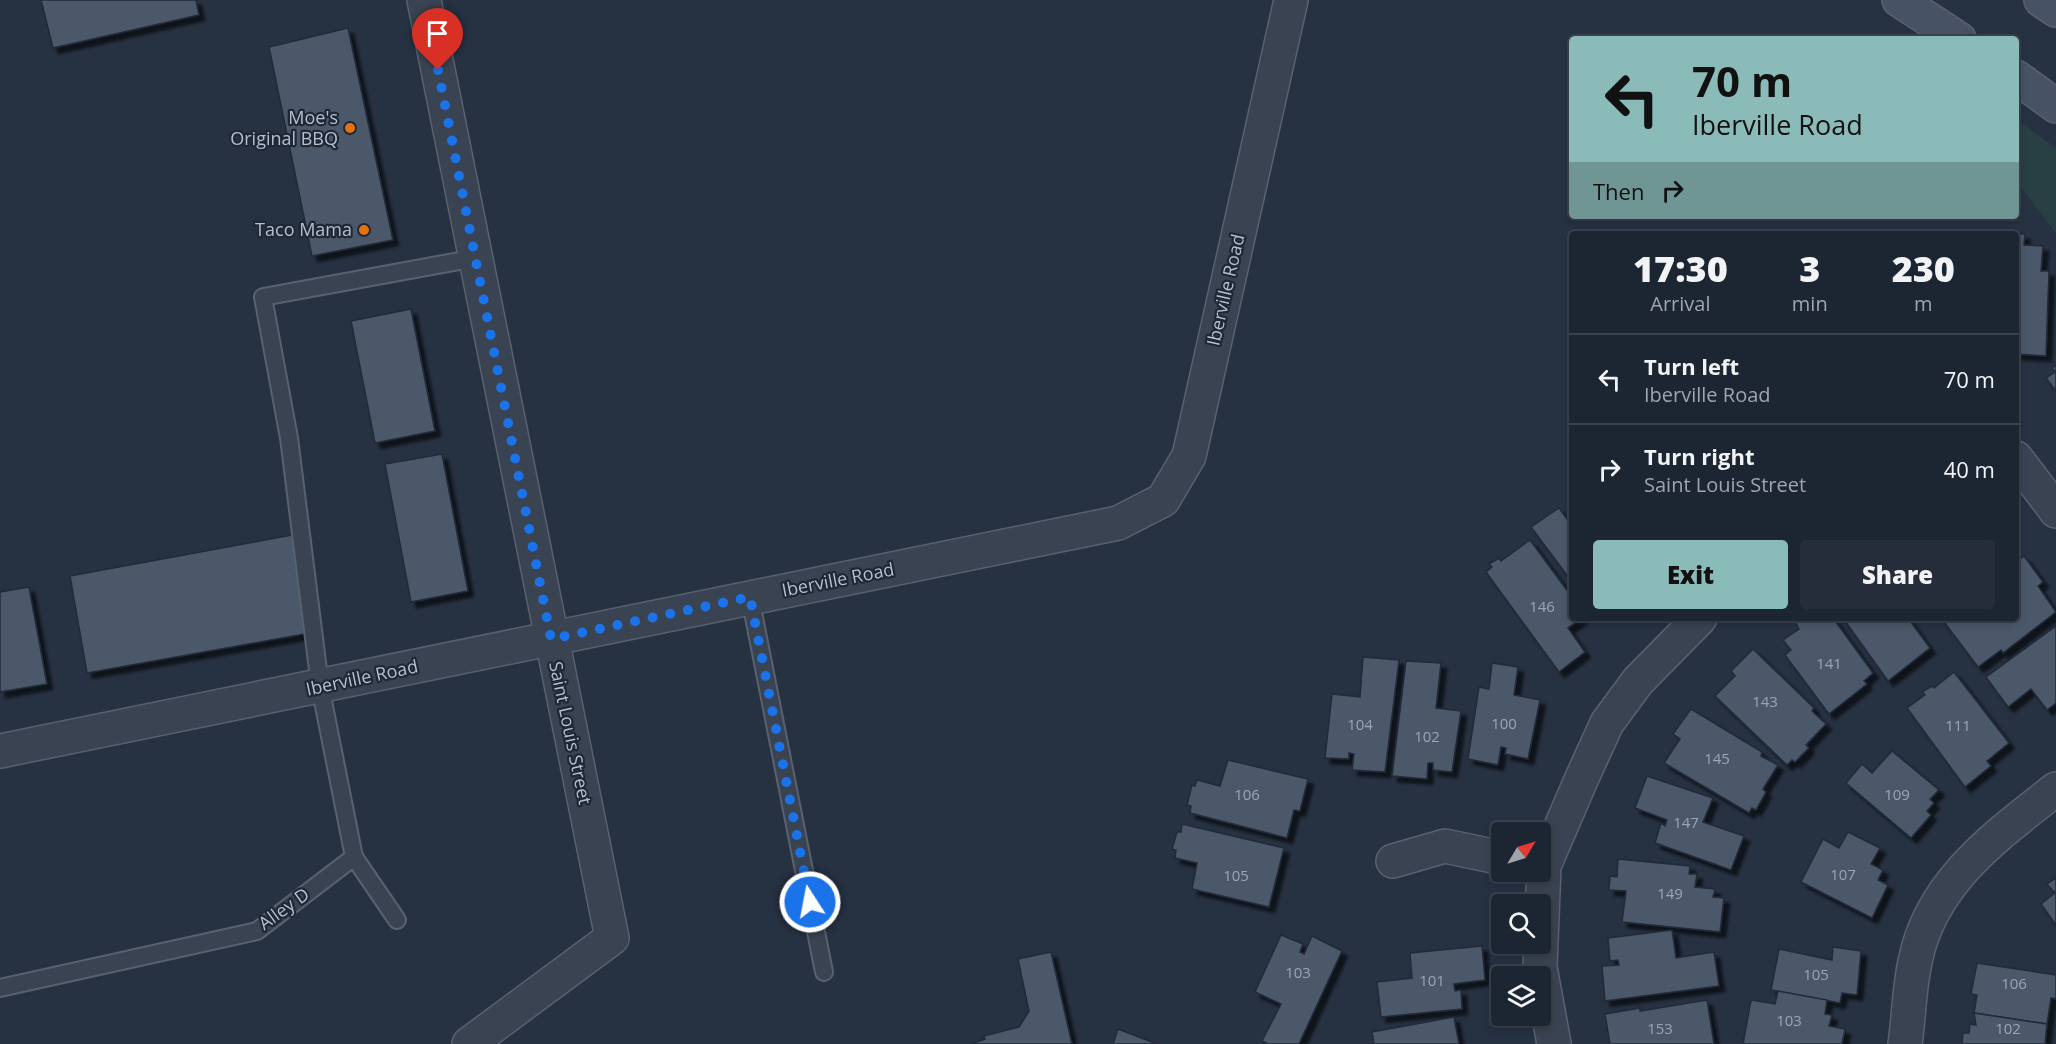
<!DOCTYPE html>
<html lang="en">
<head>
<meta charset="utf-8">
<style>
  :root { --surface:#1c2532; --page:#252d3a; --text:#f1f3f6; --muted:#a0a5ac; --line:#3a424d; --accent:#8bbbb9 }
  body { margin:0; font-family:"Open Sans",sans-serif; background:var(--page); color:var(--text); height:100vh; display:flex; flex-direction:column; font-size:22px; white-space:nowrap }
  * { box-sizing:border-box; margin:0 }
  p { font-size:20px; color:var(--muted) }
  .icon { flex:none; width:33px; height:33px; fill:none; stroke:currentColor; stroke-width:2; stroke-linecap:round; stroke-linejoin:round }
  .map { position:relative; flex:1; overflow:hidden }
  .sheet { position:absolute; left:1569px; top:231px; width:450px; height:390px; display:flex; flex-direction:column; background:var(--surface); border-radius:6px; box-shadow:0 3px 9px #0003,0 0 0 2px var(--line) }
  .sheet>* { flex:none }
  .top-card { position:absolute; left:1569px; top:36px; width:450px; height:183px; border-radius:6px; box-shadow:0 3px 9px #0003,0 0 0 2px var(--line); background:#8bbbb9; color:#111; overflow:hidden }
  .needle { width:39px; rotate:52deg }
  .tools { position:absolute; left:1491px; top:822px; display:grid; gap:12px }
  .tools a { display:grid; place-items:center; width:60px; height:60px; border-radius:6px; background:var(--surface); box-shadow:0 3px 9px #0003,0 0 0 2px var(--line); font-size:30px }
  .pin { position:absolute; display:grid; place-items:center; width:51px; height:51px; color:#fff; margin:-62px -26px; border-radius:50% 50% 50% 0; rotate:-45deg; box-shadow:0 0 6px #0007 }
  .pin .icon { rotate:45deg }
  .me { position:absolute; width:66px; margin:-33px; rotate:349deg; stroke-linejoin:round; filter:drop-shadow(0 0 4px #0008) }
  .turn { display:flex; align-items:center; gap:21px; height:126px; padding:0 24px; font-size:27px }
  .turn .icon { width:78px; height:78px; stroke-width:2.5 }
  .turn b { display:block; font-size:42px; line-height:51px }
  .then { display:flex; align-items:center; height:57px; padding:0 24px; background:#0003; gap:12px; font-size:22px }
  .eta { display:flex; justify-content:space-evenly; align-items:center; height:102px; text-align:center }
  .eta b { font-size:36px; font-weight:800; line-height:42px }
  .action { display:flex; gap:12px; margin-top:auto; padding:12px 24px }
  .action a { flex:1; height:69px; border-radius:6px; background:var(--accent); color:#111; font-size:24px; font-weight:800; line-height:69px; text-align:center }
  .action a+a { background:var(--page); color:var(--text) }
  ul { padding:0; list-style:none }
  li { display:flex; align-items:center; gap:18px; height:90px; padding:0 24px; border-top:2px solid var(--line) }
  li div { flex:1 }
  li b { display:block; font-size:22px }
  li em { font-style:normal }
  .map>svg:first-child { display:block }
  .green { fill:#283f43 }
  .building { fill:#4c586b; stroke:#212a39; stroke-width:1.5; filter:url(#shadow) }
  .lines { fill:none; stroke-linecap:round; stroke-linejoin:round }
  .lane-casing { stroke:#58616f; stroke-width:20 }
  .street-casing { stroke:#58616f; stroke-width:36 }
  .secondary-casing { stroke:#58616f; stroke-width:36 }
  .lane { stroke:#3a4351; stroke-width:16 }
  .street { stroke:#3a4351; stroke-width:33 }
  .secondary { stroke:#485265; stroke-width:33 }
  .route { stroke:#1a73e8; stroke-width:10; stroke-dasharray:0 18 }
  .food-dot { fill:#e8710a; stroke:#1f2837; stroke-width:2 }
  .labels { text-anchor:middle; stroke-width:4.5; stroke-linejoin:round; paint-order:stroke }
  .number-label { font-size:15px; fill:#9ca5b4 }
  .poi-label { font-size:18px; fill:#b7bfcc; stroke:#1f2837; text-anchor:end }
  .street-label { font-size:18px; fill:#b7bfcc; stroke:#1f2837 }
</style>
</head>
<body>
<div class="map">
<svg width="2056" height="1044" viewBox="0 0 2056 1044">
  <defs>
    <filter id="shadow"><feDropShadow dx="5.5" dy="5.5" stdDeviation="1.5" flood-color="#0009"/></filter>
  </defs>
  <rect width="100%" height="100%" fill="#263142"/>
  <path class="green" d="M2016,119L2056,148V234L2016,181Z"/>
  <g class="building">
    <path d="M41,0H196L199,15L53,48Z"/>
    <path d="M348,28L393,240L312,256L269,47Z"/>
    <path d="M1997,230H2017V234H2025L2024,245L2043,246L2041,271H2049L2046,356L2016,354V234H1990H1996Z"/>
    <path d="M411,309L435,431L375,443L351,321Z"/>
    <path d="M2056,365V391L2046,378L2055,372L2052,368Z"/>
    <path d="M442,454L468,591L411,602L385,464Z"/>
    <path d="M1559,508L1572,526V582L1531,527Z"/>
    <path d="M292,535L310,633L87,673L70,576Z"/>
    <path d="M1530,540L1572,597V618H1582L1568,628L1585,652L1559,672L1486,572L1492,567L1489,564L1499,558L1501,561Z"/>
    <path d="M2024,556L2043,582L2038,586L2056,612L2003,653L2001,650L1978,667L1941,618H2016V562Z"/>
    <path d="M29,587L47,684L0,692V592Z"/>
    <path d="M1833,618L1873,673L1864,681L1867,684L1829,714L1785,655L1791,650L1783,640L1799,629L1793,618Z"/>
    <path d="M1843,618H1908L1930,648L1888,681Z"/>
    <path d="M2056,626V703L2047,710L2031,689L2008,707L1986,677Z"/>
    <path d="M1753,649L1814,708L1812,711L1826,724L1806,745L1809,748L1795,762L1792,760L1787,765L1715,696L1735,676L1731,671Z"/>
    <path d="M1363,657L1399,660L1385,772L1352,770L1354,754L1349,753V759L1325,758L1332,694L1360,697Z"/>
    <path d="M1406,661L1441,663L1436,708L1461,711L1452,772L1433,770V763H1428L1427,779L1392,776Z"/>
    <path d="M1492,663L1518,667L1514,695L1540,700L1528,759L1505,754L1506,748L1501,747L1498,765L1468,759L1479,687L1489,689Z"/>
    <path d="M1954,672L2009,743L1987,761L1991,766L1965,787L1907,708L1925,695L1922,692L1932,686L1934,688Z"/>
    <path d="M1691,709L1762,752L1761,756L1778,765L1763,789L1766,792L1756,810L1752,808L1749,813L1664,763L1680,739L1673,734Z"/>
    <path d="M1892,751L1939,790L1930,799L1934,803L1927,811L1931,815L1911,838L1846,783L1862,764L1872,773Z"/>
    <path d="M1228,760L1308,779L1300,811L1294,810L1287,838L1190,813L1191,806L1187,805L1192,785L1195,786L1197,780L1220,786Z"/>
    <path d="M1647,776L1713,798L1703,822L1744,836L1731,870L1655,843L1661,823L1665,826L1667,820L1635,808Z"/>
    <path d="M1182,824L1284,848L1269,907L1192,889L1197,863L1175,858L1176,850L1172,849L1177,832H1181Z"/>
    <path d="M1848,832L1880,848L1871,864L1883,870L1878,880L1888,885L1872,918L1801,882L1823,839L1839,848Z"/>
    <path d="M1618,859L1690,866L1689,874H1697L1695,887L1715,889L1713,897L1724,898L1720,932L1622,922L1626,891L1609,890L1610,876L1617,877Z"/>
    <path d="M2056,878V925L2041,904L2055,893L2047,884Z"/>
    <path d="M1672,930L1676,958L1714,952L1719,986L1605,1001L1602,966L1619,965L1618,960L1610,961L1608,938Z"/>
    <path d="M1281,935L1303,944L1300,952L1304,954L1312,936L1342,951L1299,1044H1268L1262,1041L1281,1004L1255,992Z"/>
    <path d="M1482,946L1485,980L1454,984L1455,991L1461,990L1462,1009L1381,1017L1377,982L1412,978L1410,953Z"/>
    <path d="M1833,947L1861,951L1857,995L1842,993L1840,1003L1771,990L1779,949L1832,960Z"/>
    <path d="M1051,952L1072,1044H971L985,1039L984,1036L1019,1027L1029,1011L1018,959Z"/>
    <path d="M1977,963L2056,975V999L2051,998L2047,1024L1974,1013L1977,995L1971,994Z"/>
    <path d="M1778,991L1827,1000L1825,1014L1832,1015L1829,1026L1845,1029L1842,1044H1743L1751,1000L1775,1004Z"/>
    <path d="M1707,1000L1714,1044H1610L1605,1014L1640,1008V1011Z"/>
    <path d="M1974,1013L2047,1024L2045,1044H1962L1963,1033H1969L1970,1024L1976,1025Z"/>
    <path d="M1454,1017L1459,1044H1374L1372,1032Z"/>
    <path d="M1118,1029L1157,1044H1113Z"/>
  </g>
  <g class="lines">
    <g class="lane-casing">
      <g id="lane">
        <path d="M750,597L824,972"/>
        <path d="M354,857L397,920"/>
        <path d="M0,988L257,931L354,857L320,686L289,438L263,297L476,258"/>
      </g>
    </g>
    <g class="street-casing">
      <g id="street">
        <path d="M424,0L612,938L469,1044"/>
        <path d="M2016,458L2056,511"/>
        <path d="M0,751L1118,523L1163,500L1189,456L1291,0"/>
        <path d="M1393,861L1445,846L1502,858"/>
        <path d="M1554,1044L1540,967L1544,866L1581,780L1607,723L1638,681L1700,618"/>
        <path d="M1905,1044C1909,1017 1909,989 1915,962C1930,883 1996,836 2056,789"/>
      </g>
    </g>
    <g class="secondary-casing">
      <g id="secondary">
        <path d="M1899,0L1959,39"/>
        <path d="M2041,0L2056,10"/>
        <path d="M2016,77L2056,106"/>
      </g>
    </g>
    <use href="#lane" class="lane"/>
    <use href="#street" class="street"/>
    <use href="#secondary" class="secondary"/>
  </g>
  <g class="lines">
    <path class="route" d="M438,70L551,639L750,597L810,902"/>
  </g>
  <g class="food-dot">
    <circle cx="350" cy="128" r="6"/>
    <circle cx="364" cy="230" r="6"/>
  </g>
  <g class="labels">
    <g class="number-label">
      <text x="1542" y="612">146</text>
      <text x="1829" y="669">141</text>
      <text x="1765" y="707">143</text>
      <text x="1504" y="729">100</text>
      <text x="1360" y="730">104</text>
      <text x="1958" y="731">111</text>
      <text x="1427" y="742">102</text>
      <text x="1717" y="764">145</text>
      <text x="1247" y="800">106</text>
      <text x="1897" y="800">109</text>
      <text x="1686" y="828">147</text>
      <text x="1843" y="880">107</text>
      <text x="1236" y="881">105</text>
      <text x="1670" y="899">149</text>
      <text x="1298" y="978">103</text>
      <text x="1816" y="980">105</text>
      <text x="1432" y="986">101</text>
      <text x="2014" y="989">106</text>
      <text x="1789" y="1026">103</text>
      <text x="1660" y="1034">153</text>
      <text x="2008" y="1034">102</text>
    </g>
    <g class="poi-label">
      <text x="338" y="124">Moe's<tspan x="338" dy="21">Original BBQ</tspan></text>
      <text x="352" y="236">Taco Mama</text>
    </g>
    <g class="street-label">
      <text transform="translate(1226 290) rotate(-77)" y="6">Iberville Road</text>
      <text transform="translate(838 580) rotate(-11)" y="6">Iberville Road</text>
      <text transform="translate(362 678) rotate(-12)" y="6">Iberville Road</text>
      <text transform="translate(570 733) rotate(78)" y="6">Saint Louis Street</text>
      <text transform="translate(284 909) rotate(-36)" y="6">Alley D</text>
    </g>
  </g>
</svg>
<div class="tools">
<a><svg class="needle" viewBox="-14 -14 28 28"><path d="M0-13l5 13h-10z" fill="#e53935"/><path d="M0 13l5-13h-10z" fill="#a0a5ac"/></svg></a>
<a><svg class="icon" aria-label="search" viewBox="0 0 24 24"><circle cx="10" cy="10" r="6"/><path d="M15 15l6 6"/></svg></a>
<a><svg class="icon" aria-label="layers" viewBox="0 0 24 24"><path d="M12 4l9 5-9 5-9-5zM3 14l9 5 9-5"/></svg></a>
</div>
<div class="pin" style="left:438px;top:70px;background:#d93025"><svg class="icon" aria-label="arrive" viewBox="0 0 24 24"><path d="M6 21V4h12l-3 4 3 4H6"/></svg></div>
<svg class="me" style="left:810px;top:902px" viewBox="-20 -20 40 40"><circle r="17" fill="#1a73e8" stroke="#fff" stroke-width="3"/><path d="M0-11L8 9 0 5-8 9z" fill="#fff"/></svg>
<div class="top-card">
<div class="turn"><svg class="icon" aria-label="left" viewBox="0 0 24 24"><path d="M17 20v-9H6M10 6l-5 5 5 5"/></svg><div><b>70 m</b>Iberville Road</div></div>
<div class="then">Then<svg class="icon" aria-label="right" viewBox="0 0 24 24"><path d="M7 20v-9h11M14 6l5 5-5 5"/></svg></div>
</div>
<section class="sheet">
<div class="eta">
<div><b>17:30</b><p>Arrival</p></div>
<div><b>3</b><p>min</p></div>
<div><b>230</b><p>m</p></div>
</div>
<ul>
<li><svg class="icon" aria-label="left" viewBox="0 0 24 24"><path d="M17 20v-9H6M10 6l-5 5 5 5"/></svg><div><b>Turn left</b><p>Iberville Road</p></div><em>70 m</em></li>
<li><svg class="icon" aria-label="right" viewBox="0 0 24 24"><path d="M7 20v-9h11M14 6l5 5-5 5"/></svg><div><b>Turn right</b><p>Saint Louis Street</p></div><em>40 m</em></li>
</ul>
<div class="action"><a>Exit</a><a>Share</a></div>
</section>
</div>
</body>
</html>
